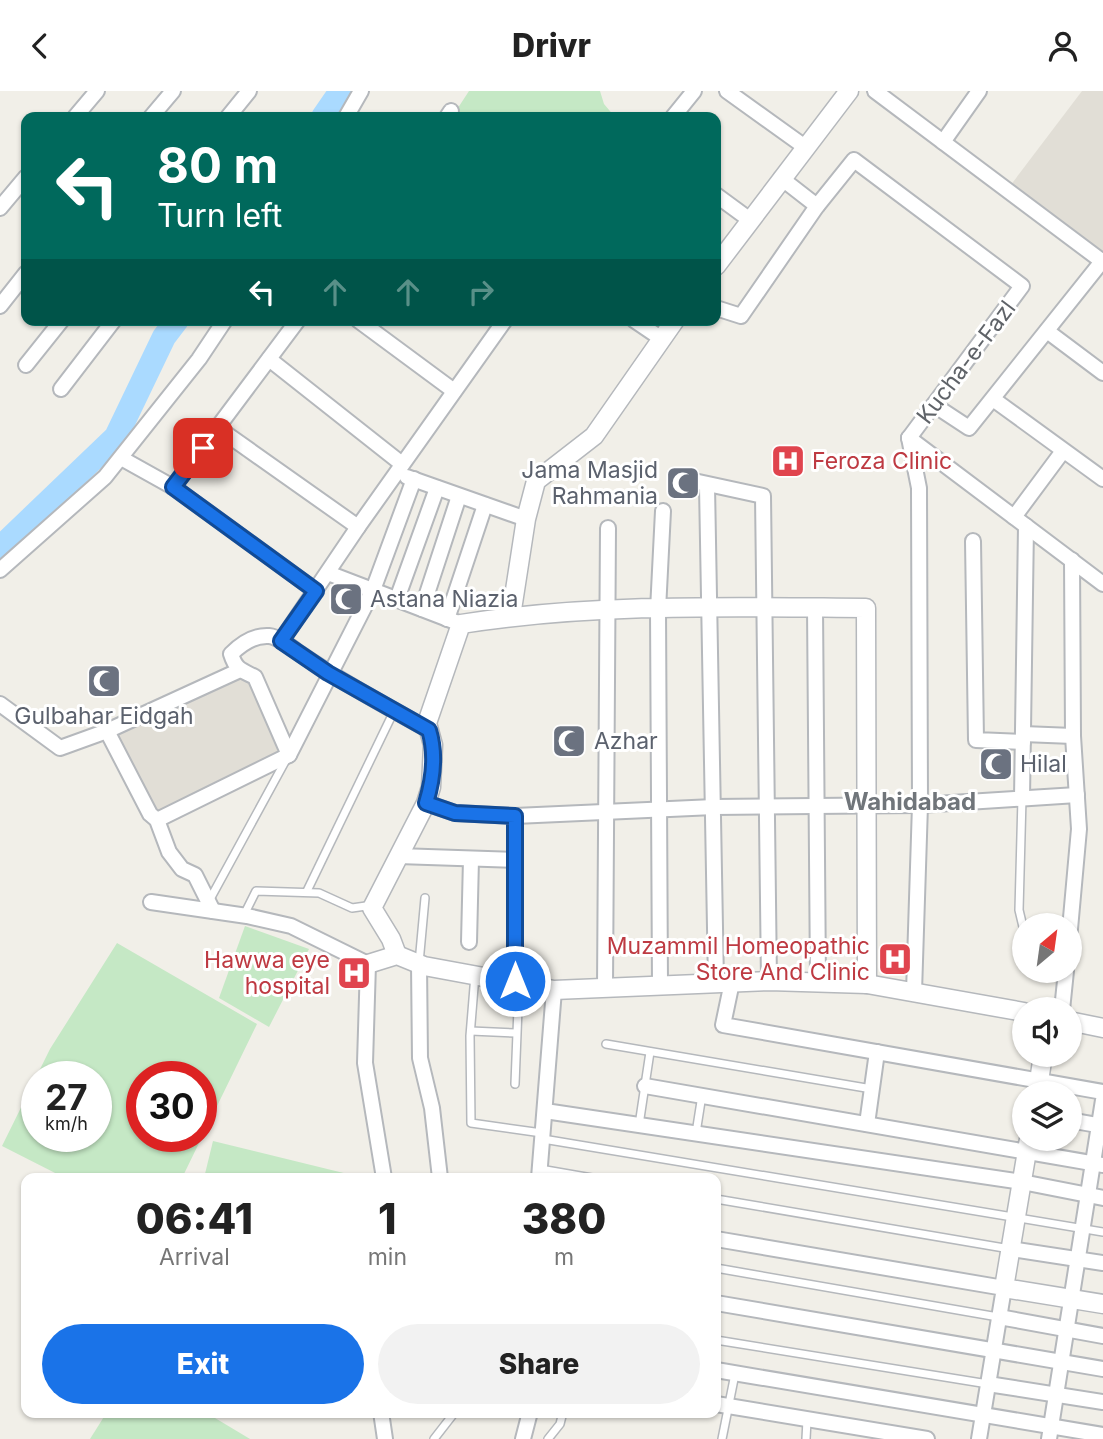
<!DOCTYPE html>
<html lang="en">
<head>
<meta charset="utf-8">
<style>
  :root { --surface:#fff; --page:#f2f2f2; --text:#222; --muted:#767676; --accent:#1a73e8 }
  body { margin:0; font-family:Inter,sans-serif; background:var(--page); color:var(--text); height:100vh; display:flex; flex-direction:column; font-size:26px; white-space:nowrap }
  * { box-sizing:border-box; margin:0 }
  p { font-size:23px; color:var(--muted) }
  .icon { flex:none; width:38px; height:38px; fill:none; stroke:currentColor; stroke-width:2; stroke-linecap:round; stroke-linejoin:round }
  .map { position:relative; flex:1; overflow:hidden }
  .side { position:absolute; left:21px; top:1082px; width:700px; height:245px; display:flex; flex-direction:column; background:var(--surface); border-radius:14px; box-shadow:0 2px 5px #0004 }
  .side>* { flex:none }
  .banner { position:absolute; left:21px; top:21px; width:700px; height:214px; border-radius:14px; box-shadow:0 2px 5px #0004; background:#00695c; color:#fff; overflow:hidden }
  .needle { width:46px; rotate:29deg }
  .tools { position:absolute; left:1012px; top:822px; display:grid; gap:14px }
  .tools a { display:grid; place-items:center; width:70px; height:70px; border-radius:50%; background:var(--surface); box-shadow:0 2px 5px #0004; font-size:35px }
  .speed { position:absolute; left:21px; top:970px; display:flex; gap:14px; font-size:35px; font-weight:700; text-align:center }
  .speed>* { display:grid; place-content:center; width:91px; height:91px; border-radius:50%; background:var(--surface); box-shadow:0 2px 5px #0004; line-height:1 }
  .speed small { font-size:18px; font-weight:400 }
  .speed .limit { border:10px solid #d22; background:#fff; color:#111 }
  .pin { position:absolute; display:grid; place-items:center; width:60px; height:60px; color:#fff; margin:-30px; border-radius:14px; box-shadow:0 4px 10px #0006 }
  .me { position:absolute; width:77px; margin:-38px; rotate:0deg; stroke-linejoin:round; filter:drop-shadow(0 0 5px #0008) }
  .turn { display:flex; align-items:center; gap:24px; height:147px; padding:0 21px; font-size:32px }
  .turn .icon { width:91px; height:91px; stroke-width:2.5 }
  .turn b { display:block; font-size:49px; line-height:60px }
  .lanes { display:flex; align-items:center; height:66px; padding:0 21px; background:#0003; justify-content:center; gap:35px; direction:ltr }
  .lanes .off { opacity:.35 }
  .eta { display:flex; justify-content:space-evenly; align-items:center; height:119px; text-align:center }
  .eta b { font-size:42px; font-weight:800; line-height:49px }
  .action { display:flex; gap:14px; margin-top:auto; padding:14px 21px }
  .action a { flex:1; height:80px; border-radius:42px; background:var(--accent); color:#fff; font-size:28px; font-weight:800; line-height:80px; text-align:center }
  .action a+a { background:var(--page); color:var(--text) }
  header { display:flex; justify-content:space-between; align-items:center; height:91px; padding:0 21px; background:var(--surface); font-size:32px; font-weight:800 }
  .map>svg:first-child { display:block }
  .education { fill:#e1ded6 }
  .green { fill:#c5e8c5; fill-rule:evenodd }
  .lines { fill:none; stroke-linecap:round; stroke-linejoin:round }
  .river { stroke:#aadaff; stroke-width:24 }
  .service-casing { stroke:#b5b8bc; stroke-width:10 }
  .minor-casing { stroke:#b5b8bc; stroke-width:18 }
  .tertiary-casing { stroke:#b5b8bc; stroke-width:21 }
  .service { stroke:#fff; stroke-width:7 }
  .minor { stroke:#fff; stroke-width:14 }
  .tertiary { stroke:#fff; stroke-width:18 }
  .route-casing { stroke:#114b97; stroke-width:18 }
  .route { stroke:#1a73e8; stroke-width:12 }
  .labels { text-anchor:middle; stroke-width:6; stroke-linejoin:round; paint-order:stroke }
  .street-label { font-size:23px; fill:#5f6368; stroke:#fff }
  .health-label { font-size:23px; fill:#be3a42; stroke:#fff; text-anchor:end }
  .worship-label { font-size:23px; fill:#5b616d; stroke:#fff; text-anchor:start }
  .neighbourhood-label { font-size:24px; font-weight:bold; fill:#70757a; stroke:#fff }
</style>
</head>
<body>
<header><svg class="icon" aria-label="back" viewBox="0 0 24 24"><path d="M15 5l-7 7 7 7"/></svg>Drivr<svg class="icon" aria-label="person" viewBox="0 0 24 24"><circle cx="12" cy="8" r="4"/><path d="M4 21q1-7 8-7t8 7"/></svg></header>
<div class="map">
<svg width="1103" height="1348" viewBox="0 0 1103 1348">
  <rect width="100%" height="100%" fill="#f1efe8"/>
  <g class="education">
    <path d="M1082,0H1103V169L1007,99Z"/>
    <path d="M247,582L289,664L157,729L107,640Z"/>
  </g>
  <g class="green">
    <path d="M469,0H600L604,13L615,26H452Z"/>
    <path d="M245,835L309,858L269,936L219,907Z"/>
    <path d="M117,852L257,933L182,1087H65L2,1055L50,958ZM37,985H96V1045H37ZM142,985H201V1045H142Z"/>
    <path d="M213,1050L364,1087H204Z"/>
    <path d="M107,1321H205L250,1348H90Z"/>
  </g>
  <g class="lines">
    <g class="river">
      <path d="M323,26L341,0"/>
      <path d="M0,457L116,346L164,246L177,229"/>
    </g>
    <g class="service-casing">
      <g id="service">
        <path d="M1022,707L1019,819L1024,840"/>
        <path d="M307,800L394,620"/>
        <path d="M209,810L287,667"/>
        <path d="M244,824L256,800L319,802L352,817L373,814"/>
        <path d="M419,872L425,807"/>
        <path d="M475,884L470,945L471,1032L542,1042"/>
        <path d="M471,940L516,942"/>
        <path d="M606,953L872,998"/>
        <path d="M515,993L518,917"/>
        <path d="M639,1034L650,961"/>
        <path d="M696,1042L702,1004"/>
        <path d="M543,1048L1103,1141"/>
        <path d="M540,1078L592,1087"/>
        <path d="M716,1108L1010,1158"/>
        <path d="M716,1177L998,1226"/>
        <path d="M716,1249L988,1293"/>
        <path d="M434,1348L455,1321"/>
        <path d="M548,1348L560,1333L563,1321"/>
        <path d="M722,1348L735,1283"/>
        <path d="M806,1348L807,1329"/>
      </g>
    </g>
    <g class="minor-casing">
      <g id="minor">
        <path d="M727,0L805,56"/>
        <path d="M875,0L1103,171"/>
        <path d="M75,26L97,0"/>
        <path d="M151,26L173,0"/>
        <path d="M228,26L249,0"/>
        <path d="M346,26L361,0"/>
        <path d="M447,26L451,20"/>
        <path d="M673,26L694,0"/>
        <path d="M943,51L979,0"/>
        <path d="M781,87L817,115"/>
        <path d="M716,104L750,129"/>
        <path d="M0,117L26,86"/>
        <path d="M0,215L26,182"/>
        <path d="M716,217L741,225L817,115L854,69L1022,195L909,347"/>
        <path d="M358,229L454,300"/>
        <path d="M634,229L662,248"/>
        <path d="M1047,240L1103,282"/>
        <path d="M269,268L402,373"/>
        <path d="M26,274L62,229"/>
        <path d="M61,298L114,229"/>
        <path d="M993,308L1103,388"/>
        <path d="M934,314L969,337L1103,169"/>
        <path d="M218,337L358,436"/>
        <path d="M909,347L919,397L920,714L914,901"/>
        <path d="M909,347L1103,493"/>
        <path d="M121,367L173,396L316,500"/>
        <path d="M407,386L526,428"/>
        <path d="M694,390L763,405L769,890"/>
        <path d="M707,395L716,892"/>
        <path d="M173,396L298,229"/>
        <path d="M1014,426L1063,360"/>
        <path d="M973,450L976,649L1023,651"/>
        <path d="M0,479L105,386L199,268L225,229"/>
        <path d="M328,482L461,533"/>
        <path d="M397,508L437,397"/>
        <path d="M815,516L818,891"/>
        <path d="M422,518L459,405"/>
        <path d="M447,528L485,414"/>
        <path d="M281,550L358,436L505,229"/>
        <path d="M0,613L60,657L107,640L238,580"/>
        <path d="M107,640L150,723L157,729L169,761L182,778L195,784L213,820"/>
        <path d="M1023,643L1073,645"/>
        <path d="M289,664L373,499L414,388"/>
        <path d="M1022,707L1026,435"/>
        <path d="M426,712L455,722L515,725L714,716L920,714L1077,704"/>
        <path d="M157,729L289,664L255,586C241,579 236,579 231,563C241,553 254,544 269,545C280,546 293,558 302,564C343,592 386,615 429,639"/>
        <path d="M398,765L515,769"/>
        <path d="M151,811L247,825L291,835L368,873L365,972L384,1087"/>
        <path d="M1069,849L1079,738L1073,645L1072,469"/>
        <path d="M469,851L471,768"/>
        <path d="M419,873L420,967L432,1017L440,1087"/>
        <path d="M515,890V725"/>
        <path d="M732,891L723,934L1103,1001"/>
        <path d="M660,894L658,519L663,420"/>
        <path d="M605,896L608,437"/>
        <path d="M1062,919L1066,880"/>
        <path d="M645,995L1103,1074"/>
        <path d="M545,1020L1022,1091L1103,1107"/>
        <path d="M1069,1029L1103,1035"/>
        <path d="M867,1033L877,961"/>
        <path d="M539,1087L554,899"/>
        <path d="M716,1148L1004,1197L979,1348"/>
        <path d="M1011,1158L1103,1172"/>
        <path d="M716,1212L1103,1278"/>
        <path d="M999,1226L1103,1245"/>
        <path d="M716,1279L1103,1344"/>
        <path d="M988,1293L1103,1311"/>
        <path d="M716,1313L927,1348"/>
        <path d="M381,1321L385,1348"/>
        <path d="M523,1348L530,1321"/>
        <path d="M1049,1348L1103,1009"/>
      </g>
    </g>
    <g class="tertiary-casing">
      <g id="tertiary">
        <path d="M716,175L849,0"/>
        <path d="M511,525L526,428L536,390L594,345L675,229"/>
        <path d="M397,864L391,848L372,817L426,712L431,696L433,654L427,632L461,533C594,512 732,516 866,517L867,893"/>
        <path d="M368,873L397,864L424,875L554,899L769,890L867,893L1024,921"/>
        <path d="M1069,930L1103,937"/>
        <path d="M1037,1003L1043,964"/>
        <path d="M1029,1048L1004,1197L1103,1213"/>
      </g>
    </g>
    <use href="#service" class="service"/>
    <use href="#minor" class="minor"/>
    <use href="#tertiary" class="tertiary"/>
  </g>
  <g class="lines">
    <g class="route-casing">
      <path id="route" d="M203,357L173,396L316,500L281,550L328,582L429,639C436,662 433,689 426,712L455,722L515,725V890"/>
    </g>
    <use href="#route" class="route"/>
  </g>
  <defs>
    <g id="hospital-square" transform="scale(1.75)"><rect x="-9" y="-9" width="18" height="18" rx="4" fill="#e0444e" stroke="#fff"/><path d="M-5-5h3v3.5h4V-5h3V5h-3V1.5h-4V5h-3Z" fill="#fff"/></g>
    <g id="mosque-square" transform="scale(1.75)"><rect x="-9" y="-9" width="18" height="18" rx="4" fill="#6b7280" stroke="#fff"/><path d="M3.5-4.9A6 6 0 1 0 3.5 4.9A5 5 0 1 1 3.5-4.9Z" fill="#fff"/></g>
  </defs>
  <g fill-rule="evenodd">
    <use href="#hospital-square" x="788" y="370"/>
    <use href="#mosque-square" x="683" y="392"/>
    <use href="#mosque-square" x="346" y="508"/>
    <use href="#mosque-square" x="104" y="590"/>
    <use href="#mosque-square" x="569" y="650"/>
    <use href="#mosque-square" x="996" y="673"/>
    <use href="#hospital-square" x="895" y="868"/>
    <use href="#hospital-square" x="354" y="882"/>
  </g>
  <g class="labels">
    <g class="street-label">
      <text transform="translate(966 271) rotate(-53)" y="8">Kucha-e-Fazl</text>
    </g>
    <g class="health-label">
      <text x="812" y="378" text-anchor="start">Feroza Clinic</text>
      <text x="870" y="863">Muzammil Homeopathic<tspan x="870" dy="26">Store And Clinic</tspan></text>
      <text x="330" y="877">Hawwa eye<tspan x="330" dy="26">hospital</tspan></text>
    </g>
    <g class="worship-label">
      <text x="658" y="387" text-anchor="end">Jama Masjid<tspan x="658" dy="26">Rahmania</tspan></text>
      <text x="370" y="516">Astana Niazia</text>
      <text x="104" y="633" text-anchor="middle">Gulbahar Eidgah</text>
      <text x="594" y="658">Azhar</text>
      <text x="1020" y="681">Hilal</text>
    </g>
    <g class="neighbourhood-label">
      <text x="910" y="719">Wahidabad</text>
    </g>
  </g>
</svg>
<div class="tools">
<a><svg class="needle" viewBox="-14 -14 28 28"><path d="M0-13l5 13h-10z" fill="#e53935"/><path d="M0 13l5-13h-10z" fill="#767676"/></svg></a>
<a><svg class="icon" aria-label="sound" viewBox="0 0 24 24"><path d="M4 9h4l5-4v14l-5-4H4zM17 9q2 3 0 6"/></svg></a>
<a><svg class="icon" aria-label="layers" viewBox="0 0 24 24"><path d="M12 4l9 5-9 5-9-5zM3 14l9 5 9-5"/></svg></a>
</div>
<div class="speed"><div>27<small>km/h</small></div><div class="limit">30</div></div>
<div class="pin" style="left:203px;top:357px;background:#d93025"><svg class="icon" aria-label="arrive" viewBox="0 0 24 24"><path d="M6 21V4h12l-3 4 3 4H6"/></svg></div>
<svg class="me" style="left:515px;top:890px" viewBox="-20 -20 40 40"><circle r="17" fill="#1a73e8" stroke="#fff" stroke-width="3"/><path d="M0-11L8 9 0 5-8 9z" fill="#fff"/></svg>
<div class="banner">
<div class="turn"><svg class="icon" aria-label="left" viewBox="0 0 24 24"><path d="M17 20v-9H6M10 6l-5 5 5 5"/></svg><div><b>80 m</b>Turn left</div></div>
<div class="lanes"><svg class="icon" aria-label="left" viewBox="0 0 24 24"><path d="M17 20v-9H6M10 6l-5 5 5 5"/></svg><svg class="icon off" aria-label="ahead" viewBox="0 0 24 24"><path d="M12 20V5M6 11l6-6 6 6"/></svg><svg class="icon off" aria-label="ahead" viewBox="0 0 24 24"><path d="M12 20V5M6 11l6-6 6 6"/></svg><svg class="icon off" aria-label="right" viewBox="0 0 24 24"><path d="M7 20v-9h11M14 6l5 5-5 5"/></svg></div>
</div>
<section class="side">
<div class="eta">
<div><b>06:41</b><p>Arrival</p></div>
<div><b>1</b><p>min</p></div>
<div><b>380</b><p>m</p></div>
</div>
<div class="action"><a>Exit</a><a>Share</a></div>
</section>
</div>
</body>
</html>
